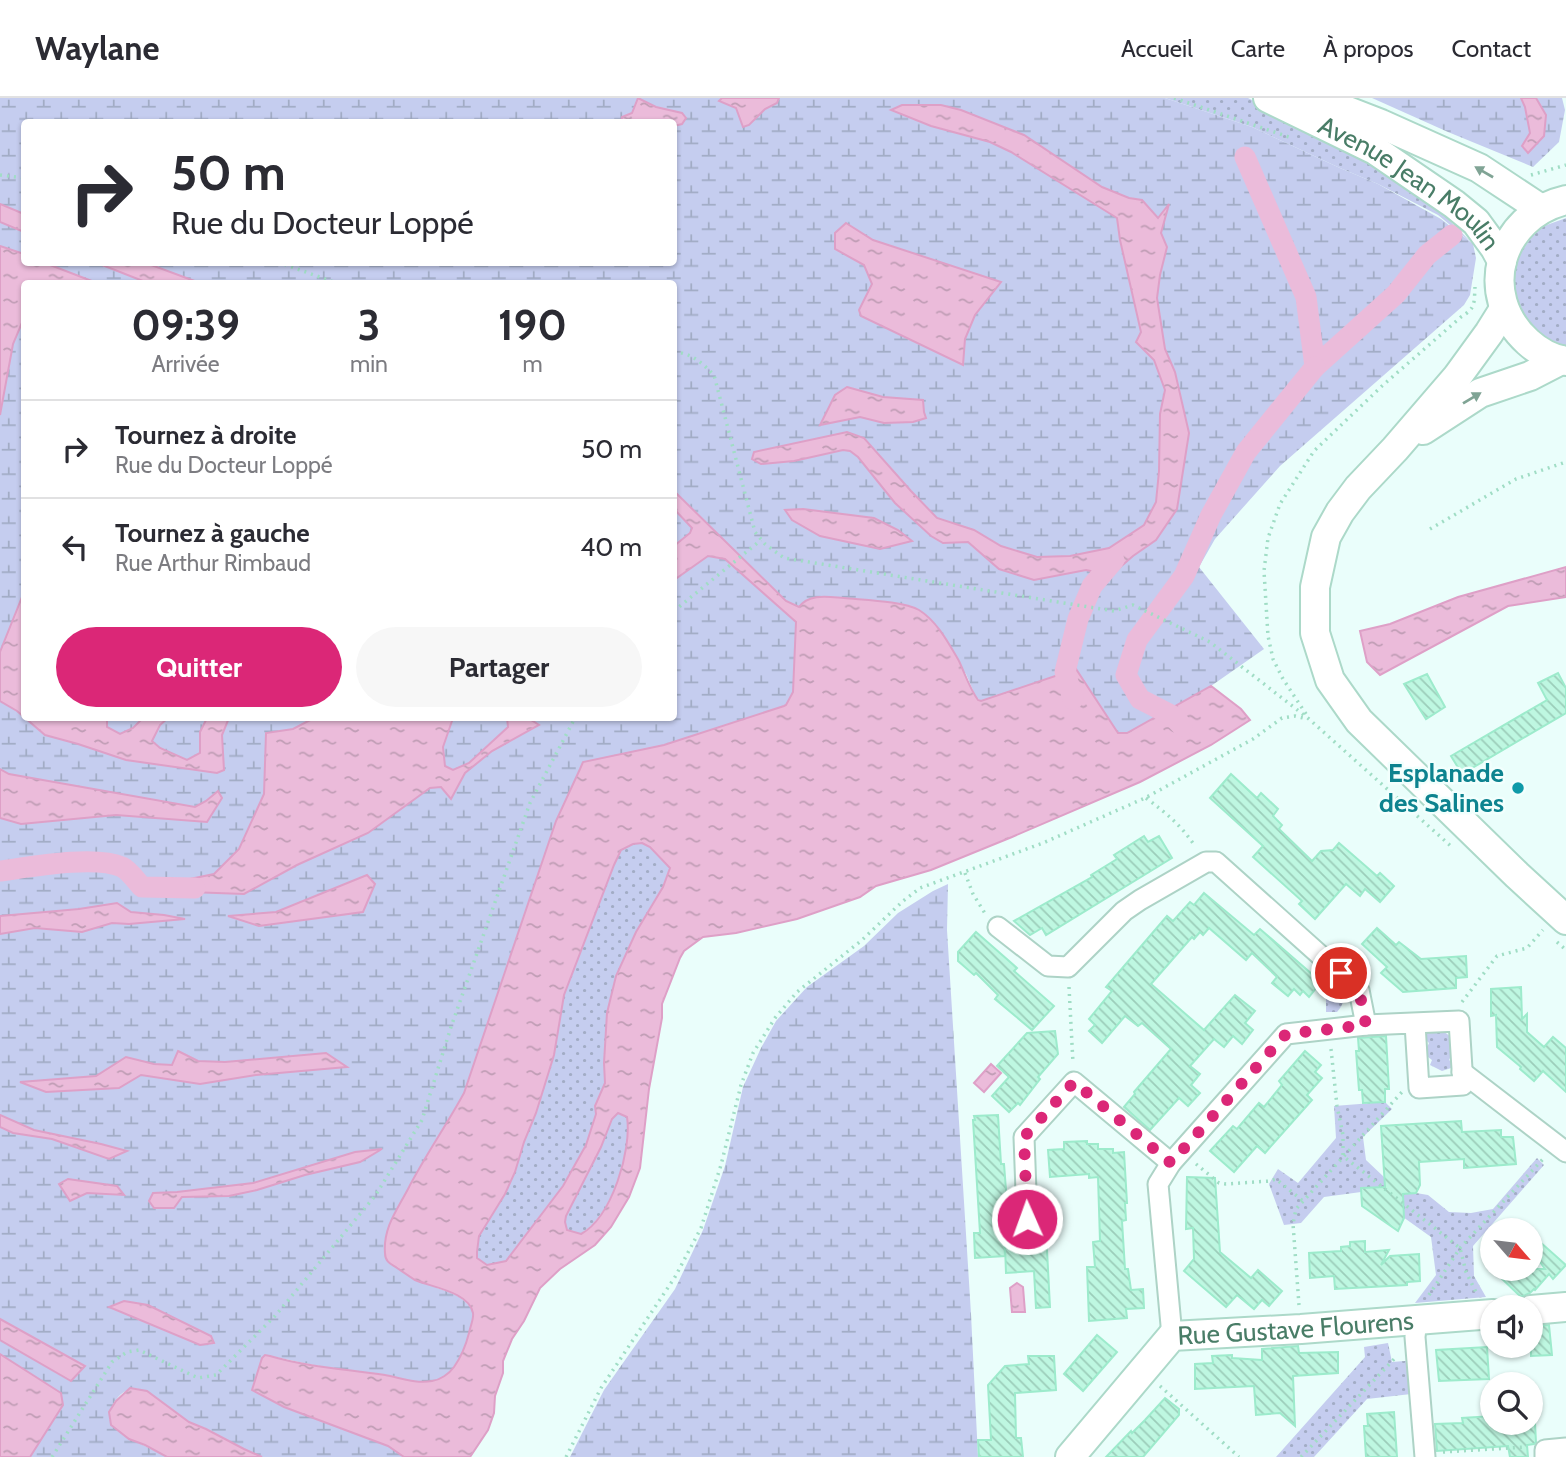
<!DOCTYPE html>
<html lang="fr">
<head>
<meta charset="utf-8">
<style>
  :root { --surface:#fff; --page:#f7f7f7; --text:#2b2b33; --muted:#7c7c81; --line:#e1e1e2; --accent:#db2777 }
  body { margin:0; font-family:Cabin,sans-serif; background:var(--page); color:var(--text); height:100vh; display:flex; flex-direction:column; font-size:26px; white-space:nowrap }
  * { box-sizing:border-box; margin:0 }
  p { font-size:23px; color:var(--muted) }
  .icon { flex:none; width:38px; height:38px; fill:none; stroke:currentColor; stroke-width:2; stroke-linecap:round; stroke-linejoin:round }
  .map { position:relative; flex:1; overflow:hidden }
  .details { position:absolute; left:21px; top:182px; width:656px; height:441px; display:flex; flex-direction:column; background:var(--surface); border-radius:7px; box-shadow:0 2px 5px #0004 }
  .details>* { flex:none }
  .top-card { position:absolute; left:21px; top:21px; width:656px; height:147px; border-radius:7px; box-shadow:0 2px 5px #0004; background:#fff; color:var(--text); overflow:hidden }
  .needle { width:46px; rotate:118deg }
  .tools { position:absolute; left:1480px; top:1120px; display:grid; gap:14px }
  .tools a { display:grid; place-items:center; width:63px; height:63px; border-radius:50%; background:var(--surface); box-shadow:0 2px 5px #0004; font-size:35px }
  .pin { position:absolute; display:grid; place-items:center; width:60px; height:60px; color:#fff; margin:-30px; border:4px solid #fff; border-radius:50%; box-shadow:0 2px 7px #0007 }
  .me { position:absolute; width:77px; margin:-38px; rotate:358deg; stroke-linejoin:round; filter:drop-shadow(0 0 5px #0008) }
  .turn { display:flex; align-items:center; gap:24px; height:147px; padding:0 35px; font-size:32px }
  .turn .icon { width:91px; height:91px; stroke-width:2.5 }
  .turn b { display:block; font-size:49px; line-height:60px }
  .eta { display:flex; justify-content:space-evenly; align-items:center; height:119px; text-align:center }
  .eta b { font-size:42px; font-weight:800; line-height:49px }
  .cta { display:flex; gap:14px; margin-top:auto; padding:14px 35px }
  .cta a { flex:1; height:80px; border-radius:42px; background:var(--accent); color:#fff; font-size:28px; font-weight:800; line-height:80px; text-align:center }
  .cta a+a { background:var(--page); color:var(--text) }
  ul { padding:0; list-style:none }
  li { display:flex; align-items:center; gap:21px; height:98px; padding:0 35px; border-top:2px solid var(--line) }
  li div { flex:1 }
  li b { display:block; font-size:26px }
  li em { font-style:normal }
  header { display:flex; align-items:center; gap:42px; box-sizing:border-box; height:98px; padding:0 35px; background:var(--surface); border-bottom:2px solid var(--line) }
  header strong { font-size:33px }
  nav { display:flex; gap:38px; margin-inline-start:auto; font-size:24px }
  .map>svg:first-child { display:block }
  .green { fill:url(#green-dots) }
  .wetland { fill:url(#wetland-marsh); fill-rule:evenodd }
  .water { fill:url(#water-ripples); stroke:#dea0c7; stroke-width:2; fill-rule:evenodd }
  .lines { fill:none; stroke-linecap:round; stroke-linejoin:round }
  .canal { stroke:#ebbbda; stroke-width:21 }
  .building { fill:url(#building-back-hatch); stroke:#9debcc; stroke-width:2 }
  .street-casing { stroke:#add3c6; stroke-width:23 }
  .secondary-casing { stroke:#acd9c9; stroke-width:32 }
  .path { stroke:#a0ddc5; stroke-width:3.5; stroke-dasharray:2 5; stroke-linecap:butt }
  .street { stroke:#fff; stroke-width:19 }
  .secondary { stroke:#fff; stroke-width:28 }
  .oneway { fill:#80a495 }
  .route { stroke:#db2777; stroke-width:12; stroke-dasharray:0 21.6 }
  .culture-dot { fill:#0f9aa8; stroke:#f2fffd; stroke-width:2.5 }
  .labels { text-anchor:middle; stroke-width:5; stroke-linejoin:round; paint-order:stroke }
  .street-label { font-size:26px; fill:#497d67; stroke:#f2fffd }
  .culture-label { font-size:26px; font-weight:bold; fill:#0d838f; stroke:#f2fffd; text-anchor:end }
</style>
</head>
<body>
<header>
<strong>Waylane</strong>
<nav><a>Accueil</a><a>Carte</a><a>À propos</a><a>Contact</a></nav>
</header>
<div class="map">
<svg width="1566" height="1359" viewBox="0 0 1566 1359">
  <defs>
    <pattern id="green-dots" width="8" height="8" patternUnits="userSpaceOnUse" patternTransform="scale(1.75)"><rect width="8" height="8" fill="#c5cdef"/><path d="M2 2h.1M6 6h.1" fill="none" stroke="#a2acc5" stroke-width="1.8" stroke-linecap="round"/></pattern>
    <pattern id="wetland-marsh" width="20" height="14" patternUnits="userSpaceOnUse" patternTransform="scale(1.75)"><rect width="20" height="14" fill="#c5cdef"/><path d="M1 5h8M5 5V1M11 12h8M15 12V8" fill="none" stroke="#a2acc5"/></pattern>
    <pattern id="water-ripples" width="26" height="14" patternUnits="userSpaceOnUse" patternTransform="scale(1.75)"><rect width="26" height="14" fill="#ebbbda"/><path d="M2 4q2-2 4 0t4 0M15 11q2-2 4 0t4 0" fill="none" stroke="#c09db5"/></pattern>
    <pattern id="building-back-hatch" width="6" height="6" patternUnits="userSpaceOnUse" patternTransform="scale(1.75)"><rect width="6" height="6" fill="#bef7e1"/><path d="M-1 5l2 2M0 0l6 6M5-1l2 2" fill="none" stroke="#9ccdba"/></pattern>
  </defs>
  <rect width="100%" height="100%" fill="#eafefb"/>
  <g class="green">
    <path d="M1165,0H1248L1378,65L1441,114L1473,146L1438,117L1378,86L1340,70L1252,29Z"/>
    <path d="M1566,120V252L1536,237L1514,202L1513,174L1517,160L1533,137L1544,128Z"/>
    <path d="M642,745L650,749L670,770L663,789L636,834L616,878L607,915L604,965L605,985L596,1007V1016L586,1047L563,1088L506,1164L487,1167L477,1160V1154L479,1138L505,1096L515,1074L524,1044L536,1015L554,957L564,897L614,767L621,752L633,746Z"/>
    <path d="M1326,878C1343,885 1351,898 1337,914H1326Z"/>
    <path d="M1430,932C1441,932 1447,933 1453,943V954L1449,962L1454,966L1451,970L1442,973L1430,967L1432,962L1424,956L1429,945L1422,938Z"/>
    <path d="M1385,1004L1392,1011L1363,1039L1366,1062L1402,1096L1416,1095L1428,1097L1449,1114L1471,1115L1493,1111L1537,1060L1544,1067L1473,1148L1474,1178L1486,1199L1415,1205L1436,1177L1431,1139L1403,1119L1376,1107L1361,1094L1324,1099L1301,1125L1284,1127L1269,1086L1278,1071L1298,1085L1336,1040L1334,1008Z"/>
    <path d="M618,1015L627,1019C632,1052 612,1119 580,1136L567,1132L565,1124L566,1118L601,1049L612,1021Z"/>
    <path d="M1388,1245L1392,1264L1417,1262L1420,1295L1367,1301L1314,1359H1276L1365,1259L1364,1249Z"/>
  </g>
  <g class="wetland">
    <path d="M0,0H1165L1252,29L1340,70L1378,86L1441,121L1473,146L1476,160L1470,197L1464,207L1280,368L1215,441L1199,469L1264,551L1211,588L1127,635H1118L1075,571L981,603L976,599L966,576L904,507L862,502L814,499L796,521L793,594L786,607L760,617L664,647L583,665L556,723L464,995C446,1028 424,1059 408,1093L437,1190C453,1195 467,1200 474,1216C468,1239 463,1268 440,1281C424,1290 403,1280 387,1277C377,1275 366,1275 355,1273C325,1270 295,1263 265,1257L261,1264L252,1292L284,1309L388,1348L404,1359H262C243,1351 226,1342 209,1332C202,1328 195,1327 188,1324C175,1316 152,1294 139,1291C123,1287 109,1307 109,1321L123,1337L167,1359H30L63,1307L61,1295L0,1256V1242L70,1283L85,1268L0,1221ZM24,24H674V164H24ZM24,186H674V620H24Z"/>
    <path d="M1372,0H1562L1565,12L1559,44L1533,69L1448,34Z"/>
    <path d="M948,786L947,832L971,1216L978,1359H570L604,1292L675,1191L703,1132L725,1068L743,989L761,950L776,923L807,889L864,848L898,815L933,793Z"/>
  </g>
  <g class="water">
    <path d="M638,0L656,9L682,15L686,20L682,26L674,28V24H621L622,19L632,15Z"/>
    <path d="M722,0H779L777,5L765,11L749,27L743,29L736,10L719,3Z"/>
    <path d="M1521,0H1536L1546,17L1544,38L1528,55L1522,48L1530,35L1525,9Z"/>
    <path d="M902,7H941L961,12L1024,37L1102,89L1129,100L1142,102L1158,120L1169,106L1161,135L1167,149L1160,177L1157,200L1165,251L1175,274L1189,335L1177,411L1156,442L1133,458L1095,491L1096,474L1086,472L1034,482L999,471L968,444L943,445L931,438L895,405L858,359L850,353L843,352L794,363L761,366L752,361L754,354L847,334L864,340L911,393L937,420L974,432L1001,448L1037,459L1070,458L1109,450L1144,427L1156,404L1159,373L1160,316L1165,292L1154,262L1136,244L1141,234L1120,142L1117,120L1011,54L990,44L931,28L891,12Z"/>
    <path d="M0,106L24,116V134L0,124Z"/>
    <path d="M846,125L873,142L1001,184L975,217L965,241L963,267L861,218L859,212L872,186L864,167L835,151V135Z"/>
    <path d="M0,148L24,156V164L45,165L97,185L24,186V220L13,246L0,317Z"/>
    <path d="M97,165H146L200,185H148Z"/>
    <path d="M847,289L883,299L923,302L924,314L926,320L913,324L884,325L860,319L820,327L835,297Z"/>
    <path d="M674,393L786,503L799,509C809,495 829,499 844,500C863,502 903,503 919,512C937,523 949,546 959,563C965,576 970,591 978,602L981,603L1076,571L1118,635H1127L1211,588L1241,611L1250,622L1211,647L1140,684L1012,739L931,772L876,788L860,799L797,821L736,835L703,839L684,853L680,860L662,906V920L649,991L640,1070L629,1099L611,1129L595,1147L560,1171L540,1190L524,1223L512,1241L503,1263V1275L495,1298L494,1315L488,1332L470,1359H404L388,1348L284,1309L252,1292L262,1260L265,1257L270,1258C307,1269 347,1271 385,1277C401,1280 416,1286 432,1283C440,1282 449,1276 454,1269C461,1259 466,1247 469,1235C470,1229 474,1221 473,1215C469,1194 431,1189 415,1182C409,1178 403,1174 397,1170C391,1166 385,1164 385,1155C383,1130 397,1112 408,1091C425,1058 446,1028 464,995L556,723L580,671L583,664L664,647L784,608L786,607L793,594L796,524L725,461L708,458L674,482V448L690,435L692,430L674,411ZM642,745L650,749L670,770L663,789L636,834L616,878L607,915L604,965L605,985L595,1008L596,1016L586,1047L563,1088L506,1163L487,1167L477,1160V1154L479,1138L505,1096L515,1074L524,1044L536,1015L554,957L564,897L614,767L621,752L633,746ZM618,1015L627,1019C632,1052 612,1119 581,1136L567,1132L565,1124L566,1118L601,1049L612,1021Z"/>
    <path d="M803,411L874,420L898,432L912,443L880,451L820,438L792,422L785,412Z"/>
    <path d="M1566,469V499L1508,508L1380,577L1367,564L1360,533L1390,526L1458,499Z"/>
    <path d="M24,494V620H107V629L120,636L133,630L143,620H168L160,627L152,643L160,650L187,662L200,655V634L207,620H229L222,637L224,672L217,675L126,662L78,646L45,637L17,613L0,603V554Z"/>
    <path d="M314,620H453L443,649L445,668L453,672L469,665L508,629L507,620H528L539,627L492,653L465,675L451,701L441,689L430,690L368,735L297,767L244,796L161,793L185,782L214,776L239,751L264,696L266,635L293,631Z"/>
    <path d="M0,671L9,676L195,709L206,703L218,693L222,700L207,724L116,717L21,726L0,720Z"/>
    <path d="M367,777L375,786L363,814L259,828L228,818L276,814Z"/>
    <path d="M117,805L131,814L164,817L185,821L129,826L112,825L82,834L35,830L0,836V818L79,811Z"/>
    <path d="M178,953L198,963L225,964L326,955L347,969L256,977L200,986L141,977L119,990L46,994L20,984L96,978L126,959L154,966L172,967Z"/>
    <path d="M991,966L1001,975L984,994L974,985Z"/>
    <path d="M0,1017L34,1032L101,1046L127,1053L109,1061L52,1041L13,1035L0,1029Z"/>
    <path d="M382,1051L360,1064L305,1077L257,1092L229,1098L182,1099L174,1110H154L149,1103L153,1095L177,1094L253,1085L355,1054Z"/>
    <path d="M68,1081L117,1088L124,1097L87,1095L70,1103L59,1086Z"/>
    <path d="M1017,1185L1023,1189L1025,1214H1012L1010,1190Z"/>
    <path d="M124,1203L148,1207L211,1238L214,1245L200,1247L109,1209Z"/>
    <path d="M0,1221L85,1268L71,1283L0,1242Z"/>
    <path d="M0,1256L61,1295L63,1307L30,1359H0Z"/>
    <path d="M130,1290L147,1293L189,1324L206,1331L244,1351L262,1359H167L145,1347L129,1341L111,1327L109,1314L116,1303Z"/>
  </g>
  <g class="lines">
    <g class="canal">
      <path d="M1245,59L1306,199L1315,269L1396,196L1427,157L1452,137"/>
      <path d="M1073,601L1065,574L1078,521L1092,488L1114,462"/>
      <path d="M1182,628L1173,618L1140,601L1126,577L1137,542L1184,478L1211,417L1246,354L1315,269"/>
      <path d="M0,773C30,769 95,757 122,769C130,773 136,783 142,789L195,790"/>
    </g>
  </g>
  <g class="building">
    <path d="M1558,575L1566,590V615L1462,676L1451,658L1547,602L1538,585Z"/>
    <path d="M1427,576L1445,609L1426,621L1404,586Z"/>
    <path d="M1231,676L1257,700L1261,695L1278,711L1273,718L1282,727L1279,731L1312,763L1321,753L1333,752L1339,745L1377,778L1380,775L1394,788L1380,804L1365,791L1360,798L1346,786L1315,821L1299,806L1302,803L1253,759L1263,748L1210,700Z"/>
    <path d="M1144,738L1148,744L1159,738L1172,760L1046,837L1042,830L1030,837L1014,823L1092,779L1091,777L1117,761L1114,757Z"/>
    <path d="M1204,795L1254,837L1260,831L1321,884L1309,899L1303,893L1300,897L1294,891L1288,898L1272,885L1277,879L1252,855L1246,862L1209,830L1203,837L1200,834L1194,841L1192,839L1151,886L1204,932L1235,897L1255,913L1245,925L1253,932L1242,946L1233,938L1224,949L1214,941L1190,968L1200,976L1191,987L1200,995L1188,1008L1179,1000L1150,1032L1124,1009L1135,996L1134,994L1171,951L1142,925L1138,928L1125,918L1102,945L1089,933L1095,927L1089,921L1112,893L1106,889L1167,818L1173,823L1190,804L1194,807Z"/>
    <path d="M1377,830L1396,847L1399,844L1421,861L1466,858L1467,879L1456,880V890L1403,894L1381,875L1387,869L1362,846Z"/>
    <path d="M976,834L1017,870L1014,873L1054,908L1032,932L995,901L998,897L976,875L974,877L958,863V854Z"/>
    <path d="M1521,889L1522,921L1527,916V934L1544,949L1553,939L1566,950V994L1543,973L1534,983L1520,971L1521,969L1497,949L1496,917L1491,918V891Z"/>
    <path d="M1055,933L1058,956L1038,979L1040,981L1020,1007L1018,1005L1009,1014L992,998L1009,979L997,968L1027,935Z"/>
    <path d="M1386,938L1389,991H1385V1004L1363,1005L1362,992H1359L1356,953H1359L1358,940Z"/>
    <path d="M1305,953L1321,967L1315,974L1322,980L1307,997L1312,1002L1265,1055L1257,1048L1234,1074L1210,1053L1233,1028L1237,1031L1259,1005L1264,1009L1282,987L1279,983Z"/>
    <path d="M998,1017L1001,1066H1004L1007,1105H1002L1005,1158L975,1160L974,1135H980L973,1022H975L974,1018Z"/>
    <path d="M1461,1023L1462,1034L1501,1032V1039H1513L1516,1066L1464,1070V1061L1419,1064L1420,1087L1416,1095L1403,1096L1404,1120L1398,1133L1362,1108L1361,1090L1385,1089L1381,1028Z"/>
    <path d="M1087,1043V1046H1098V1051H1113V1055L1124,1054L1127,1105H1125L1126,1122L1122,1123L1125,1171H1128L1131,1192L1143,1191L1144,1210L1126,1211L1127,1220L1089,1223L1087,1169H1095L1093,1144L1100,1143L1098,1079L1089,1080V1076L1050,1079L1048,1052L1064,1051V1044Z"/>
    <path d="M1187,1079L1215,1080L1220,1154L1251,1180L1258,1172L1282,1193L1269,1208L1262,1202L1254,1211L1237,1197L1226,1209L1184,1173L1194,1161L1193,1130L1186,1131Z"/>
    <path d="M1046,1133L1050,1209L1036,1210L1034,1173L1006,1175L1005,1148L1032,1146V1134Z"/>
    <path d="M1531,1136L1566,1167L1553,1181L1549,1176L1535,1192L1534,1191L1530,1195L1521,1199L1500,1179L1507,1171H1545L1531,1151Z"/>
    <path d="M1365,1143V1154L1389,1152L1381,1167L1390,1158L1419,1156L1420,1183L1407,1184V1187L1335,1191L1334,1178L1310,1180L1309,1155L1341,1153V1149L1350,1148V1144Z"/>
    <path d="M1549,1227L1552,1257L1531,1258V1228Z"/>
    <path d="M1097,1237L1117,1254L1083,1293L1064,1276Z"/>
    <path d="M1298,1248L1299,1255L1338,1254V1275L1293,1278L1295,1328L1280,1315L1256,1317L1254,1288L1195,1291V1266L1213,1265L1212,1258L1232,1257V1260L1262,1262V1251Z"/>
    <path d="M1487,1249L1489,1281L1439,1283L1436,1252Z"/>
    <path d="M1028,1258H1054L1056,1292L1015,1295L1016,1340H1021L1023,1359H979L978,1342H991L988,1287L1005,1268L1029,1266Z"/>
    <path d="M1165,1300L1179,1311V1317L1143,1359H1106L1131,1333L1132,1335L1145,1322Z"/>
    <path d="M1394,1314L1397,1359H1366L1364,1328H1368L1367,1316Z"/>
    <path d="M1493,1318V1325H1535L1536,1344L1534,1346L1527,1347L1528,1359H1510L1508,1348L1437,1353L1435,1326L1463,1325L1462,1320Z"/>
  </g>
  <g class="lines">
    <g class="street-casing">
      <g id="street">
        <path d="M998,829L1048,868L1068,869L1124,813L1140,802L1206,764H1216L1359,892L1366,927"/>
        <path d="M1462,974L1566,1054"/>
        <path d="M1027,1121L1024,1039L1074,984L1171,1065"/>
        <path d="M1417,1221L1415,1239L1425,1359"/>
        <path d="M1172,1238L1158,1086L1171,1065L1286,936L1366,927L1459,923L1463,987L1419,990L1415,926"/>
        <path d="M1545,1359V1352L1566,1350"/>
      </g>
    </g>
    <g class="secondary-casing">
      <g id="secondary">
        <path id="s1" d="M1268,0L1375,52L1454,106L1476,124L1495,150L1502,163"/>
        <path d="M1314,0L1381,26L1479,70L1541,111"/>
        <path d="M1566,102C1499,118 1476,197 1528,244C1538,253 1552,261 1566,263"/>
        <path d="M1504,211L1489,235L1457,279L1395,351L1358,390L1340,414L1326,439L1315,489V535L1330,582L1359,623L1517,777L1566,822"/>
        <path d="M1423,332L1480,295L1530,278L1561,262"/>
        <path d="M1531,1212L1566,1209"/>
        <path id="s2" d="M1070,1359L1172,1238L1301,1231L1493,1216"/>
      </g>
    </g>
    <g class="path">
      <path d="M1174,0L1289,39"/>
      <path d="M0,77L24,80"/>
      <path d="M1531,77L1566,67"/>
      <path d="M278,164L339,186"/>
      <path d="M674,254C692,255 702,265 714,277L755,434L765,446L784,460L1114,513L1133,507L1210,544L1309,621L1453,750"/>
      <path d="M1430,431L1516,381L1566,364"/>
      <path d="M674,513L761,442"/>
      <path d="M1306,616L1283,581L1273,561L1268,538L1264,473L1268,440L1280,406L1314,353L1382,288L1461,219C1476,210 1474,205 1475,189"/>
      <path d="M1146,700C1167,716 1180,726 1195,748"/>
      <path d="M965,775L973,796L986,817"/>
      <path d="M1557,844L1566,852"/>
      <path d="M1069,889L1073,965"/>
      <path d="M1462,904L1497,858L1527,850L1543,832"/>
      <path d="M1331,951L1337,1008L1343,1037V1058L1460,1150L1466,1174L1476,1194"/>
      <path d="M1196,1066L1219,1085L1226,1086L1270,1083L1276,1081L1303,1103"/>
      <path d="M1429,1197L1460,1150L1543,1061"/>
      <path d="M1299,1207L1293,1126L1296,1111L1402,994"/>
      <path d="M1160,1288L1239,1359"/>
      <path d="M1443,1354L1526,1349"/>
      <path d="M52,1359L112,1264L127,1254L139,1252L198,1280L216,1277L275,1218L375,1098L422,1022L451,929L530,705L575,620"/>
      <path d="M566,1359L601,1290L675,1179L701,1130L721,1067L741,987L753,955L775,920L797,894L862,842L903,803L920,790L1043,745L1145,700L1253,641L1282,620L1295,618L1307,621"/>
      <path d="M1301,1359L1397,1258"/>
    </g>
    <use href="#street" class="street"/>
    <use href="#secondary" class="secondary"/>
  </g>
  <defs><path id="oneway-solid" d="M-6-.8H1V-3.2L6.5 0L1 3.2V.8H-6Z" transform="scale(1.75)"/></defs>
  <g class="oneway">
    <use href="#oneway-solid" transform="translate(1484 74) rotate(-150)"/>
    <use href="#oneway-solid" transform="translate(1472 300) rotate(-31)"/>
  </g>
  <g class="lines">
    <path class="route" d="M1027,1121L1024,1039L1074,984L1171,1065L1286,936L1366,927L1359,892L1341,875"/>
  </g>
  <circle class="culture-dot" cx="1518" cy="690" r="7"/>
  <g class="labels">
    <g class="street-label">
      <text dy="9" stroke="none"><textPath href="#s1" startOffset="166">Avenue Jean Moulin</textPath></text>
      <text dy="9" stroke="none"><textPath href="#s2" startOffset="282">Rue Gustave Flourens</textPath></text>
    </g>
    <g class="culture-label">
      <text x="1504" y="684">Esplanade<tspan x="1504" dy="30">des Salines</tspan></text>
    </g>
  </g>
</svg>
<div class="tools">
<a><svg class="needle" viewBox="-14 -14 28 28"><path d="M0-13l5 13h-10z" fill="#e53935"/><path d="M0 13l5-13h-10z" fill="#7c7c81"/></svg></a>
<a><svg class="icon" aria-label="sound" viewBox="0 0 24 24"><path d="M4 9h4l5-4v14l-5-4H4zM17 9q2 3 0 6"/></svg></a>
<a><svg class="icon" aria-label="search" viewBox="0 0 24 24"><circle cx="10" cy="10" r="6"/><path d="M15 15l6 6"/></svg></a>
</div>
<div class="pin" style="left:1341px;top:875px;background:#d93025"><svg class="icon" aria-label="arrive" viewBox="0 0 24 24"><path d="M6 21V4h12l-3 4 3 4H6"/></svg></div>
<svg class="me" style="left:1027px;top:1121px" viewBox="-20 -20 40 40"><circle r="17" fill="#db2777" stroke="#fff" stroke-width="3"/><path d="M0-11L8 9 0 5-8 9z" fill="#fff"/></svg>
<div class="top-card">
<div class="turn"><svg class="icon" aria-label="right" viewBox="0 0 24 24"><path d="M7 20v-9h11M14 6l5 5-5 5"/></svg><div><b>50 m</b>Rue du Docteur Loppé</div></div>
</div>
<section class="details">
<div class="eta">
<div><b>09:39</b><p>Arrivée</p></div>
<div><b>3</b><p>min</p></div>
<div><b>190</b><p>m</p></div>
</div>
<ul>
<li><svg class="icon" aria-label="right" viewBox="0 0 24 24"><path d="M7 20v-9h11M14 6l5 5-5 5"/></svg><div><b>Tournez à droite</b><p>Rue du Docteur Loppé</p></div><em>50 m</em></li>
<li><svg class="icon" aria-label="left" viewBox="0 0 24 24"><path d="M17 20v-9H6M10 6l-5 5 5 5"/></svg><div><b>Tournez à gauche</b><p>Rue Arthur Rimbaud</p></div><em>40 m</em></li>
</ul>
<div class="cta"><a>Quitter</a><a>Partager</a></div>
</section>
</div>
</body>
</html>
